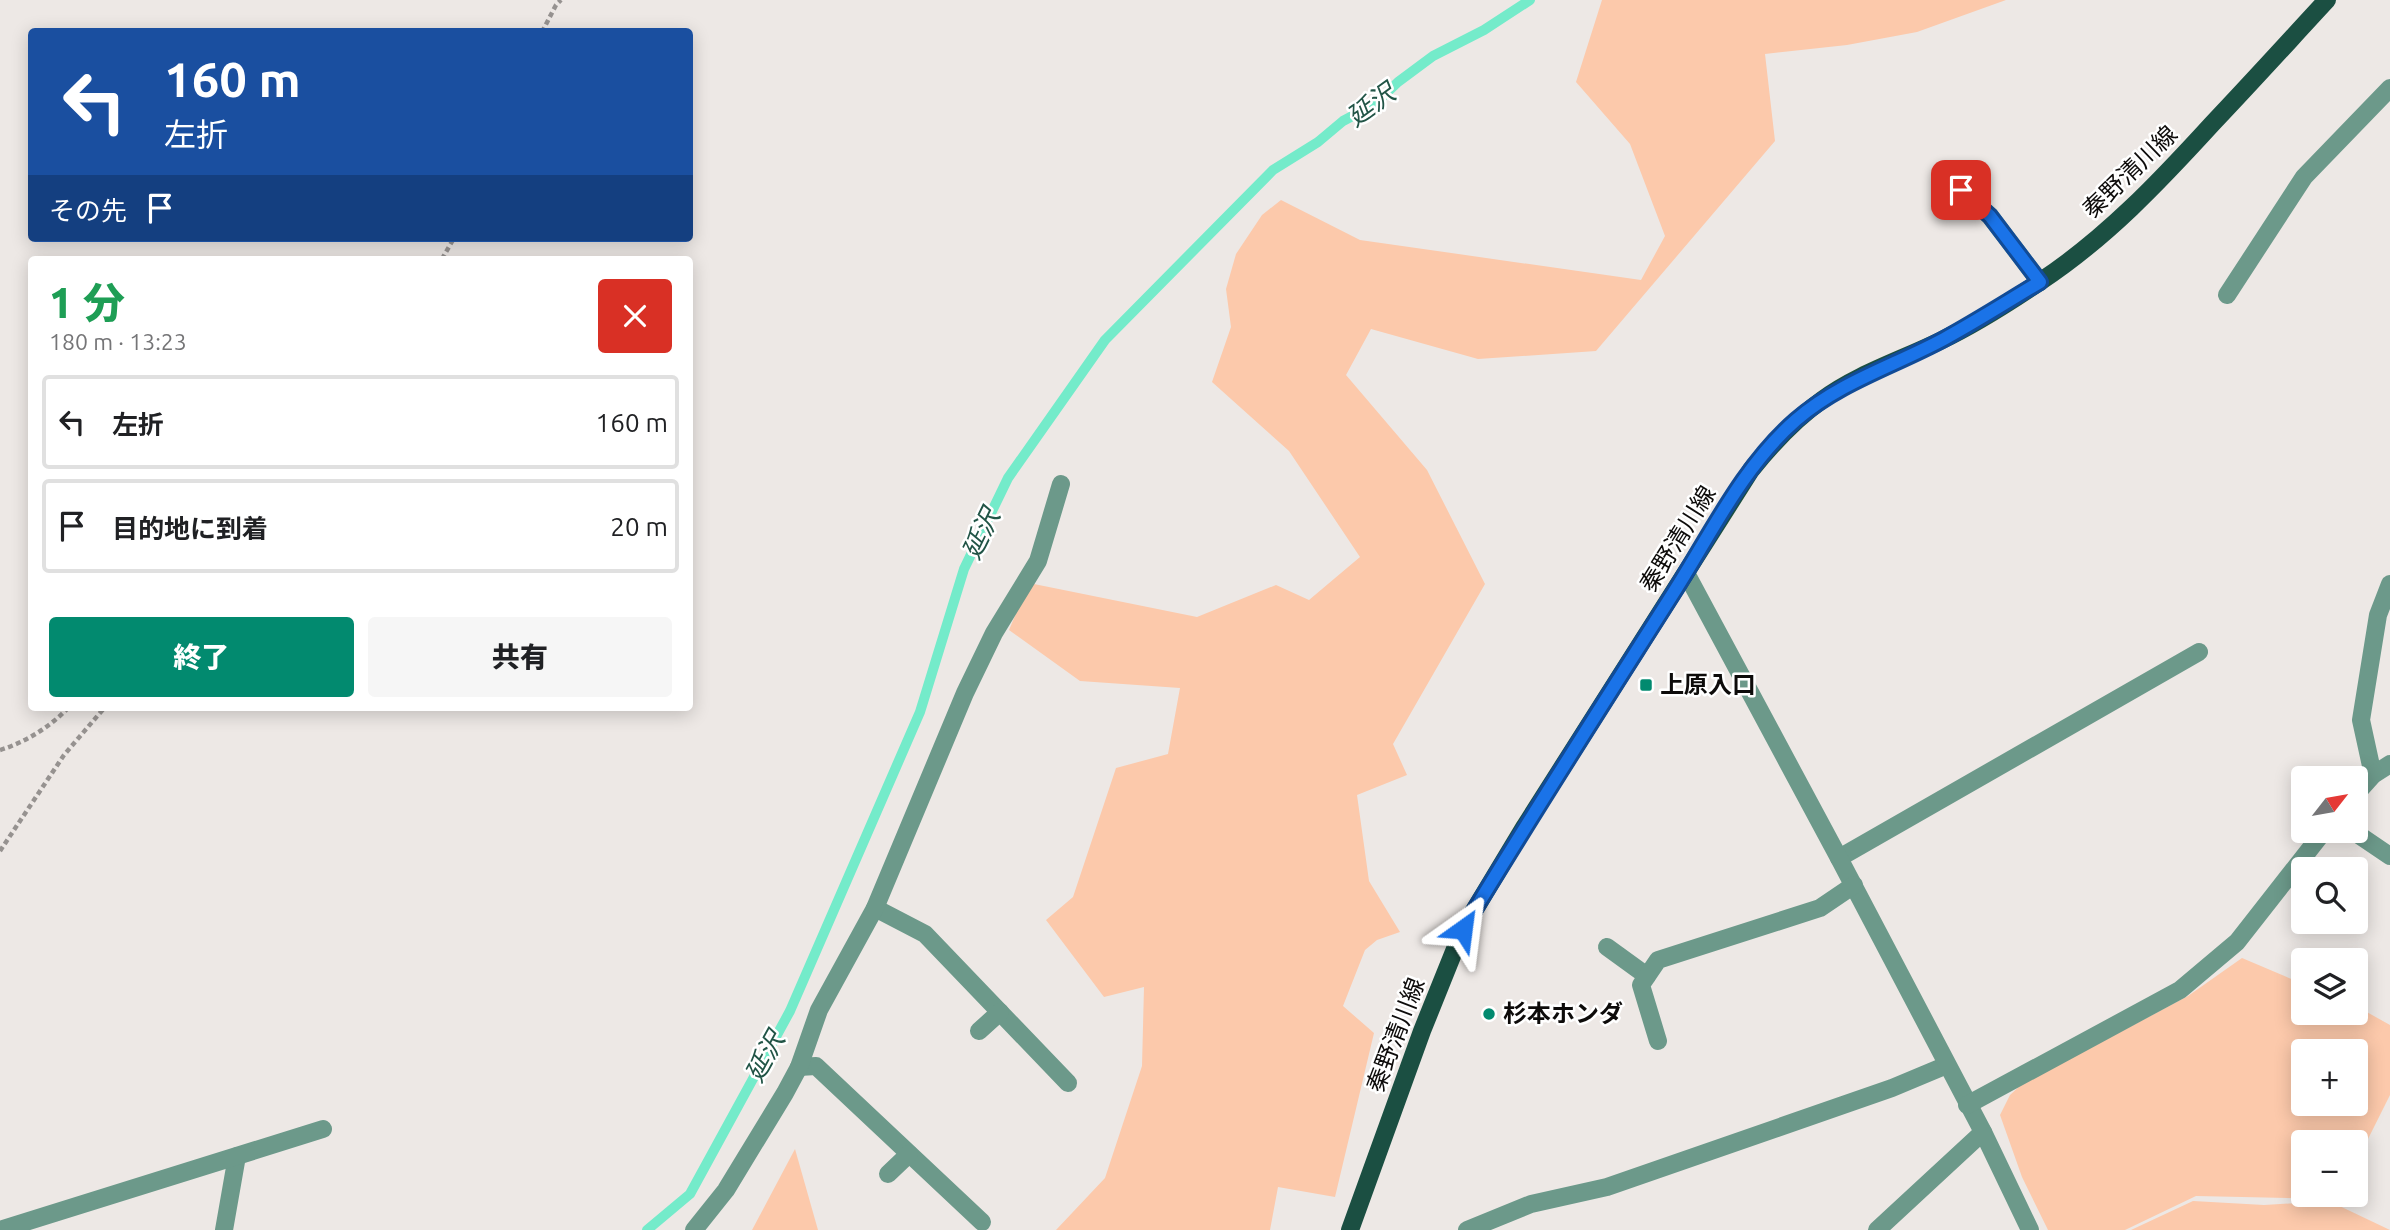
<!DOCTYPE html>
<html lang="ja">
<head>
<meta charset="utf-8">
<style>
  :root { --surface:#fff; --page:#f6f6f6; --text:#202124; --muted:#757577; --line:#e0e0e0; --accent:#028a6f }
  body { margin:0; font-family:Ubuntu,"Noto Sans JP",sans-serif; background:var(--page); color:var(--text); height:100vh; display:flex; flex-direction:column; font-size:26px; white-space:nowrap }
  * { box-sizing:border-box; margin:0 }
  p { font-size:23px; color:var(--muted) }
  .icon { flex:none; width:38px; height:38px; fill:none; stroke:currentColor; stroke-width:2; stroke-linecap:round; stroke-linejoin:round }
  .map { position:relative; flex:1; overflow:hidden }
  .details { position:absolute; left:28px; top:256px; width:665px; height:455px; display:flex; flex-direction:column; background:var(--surface); border-radius:7px; box-shadow:0 4px 18px #0003 }
  .details>* { flex:none }
  .hud { position:absolute; left:28px; top:28px; width:665px; height:214px; border-radius:7px; box-shadow:0 4px 18px #0003; background:#1a4fa0; color:#fff; overflow:hidden }
  .needle { width:46px; rotate:59deg }
  .buttons { position:absolute; left:2291px; top:766px; display:grid; gap:14px }
  .buttons a { display:grid; place-items:center; width:77px; height:77px; border-radius:7px; background:var(--surface); box-shadow:0 4px 18px #0003; font-size:35px }
  .pin { position:absolute; display:grid; place-items:center; width:60px; height:60px; color:#fff; margin:-30px; border-radius:14px; box-shadow:0 4px 10px #0006 }
  .me { position:absolute; width:77px; margin:-38px; rotate:31deg; stroke-linejoin:round; filter:drop-shadow(0 0 5px #0008) }
  .turn { display:flex; align-items:center; gap:24px; height:147px; padding:0 21px; font-size:32px }
  .turn .icon { width:91px; height:91px; stroke-width:2.5 }
  .turn b { display:block; font-size:49px; line-height:60px }
  .then { display:flex; align-items:center; height:66px; padding:0 21px; background:#0003; gap:14px; font-size:26px }
  .round { display:grid; place-items:center; flex:none; width:74px; height:74px; border-radius:7px; background:var(--page) }
  .headline { display:flex; align-items:center; justify-content:space-between; height:119px; padding:0 21px }
  h1 { font-size:42px; font-weight:800; line-height:52px; color:#1e9e55 }
  .primary-button { display:flex; gap:14px; margin-top:auto; padding:14px 21px }
  .primary-button a { flex:1; height:80px; border-radius:7px; background:var(--accent); color:#fff; font-size:28px; font-weight:800; line-height:80px; text-align:center }
  .primary-button a+a { background:var(--page); color:var(--text) }
  ul { padding:0; list-style:none }
  li { display:flex; align-items:center; gap:21px; height:94px; margin:0 14px 10px; padding:0 7px; border:4px solid var(--line); border-radius:7px }
  li div { flex:1 }
  li b { display:block; font-size:26px }
  li em { font-style:normal }
  .map>svg:first-child { display:block }
  .green { fill:#fcc9ab; fill-rule:evenodd }
  .lines { fill:none; stroke-linecap:round; stroke-linejoin:round }
  .stream { stroke:#74ebca; stroke-width:10 }
  .path { stroke:#969290; stroke-width:4.5; stroke-dasharray:5 3.5; stroke-linecap:butt }
  .service { stroke:#6c998a; stroke-width:18 }
  .minor { stroke:#6c998a; stroke-width:18 }
  .primary { stroke:#1b4f42; stroke-width:18 }
  .route-casing { stroke:#114b97; stroke-width:18 }
  .route { stroke:#1a73e8; stroke-width:12 }
  .poi-dot { fill:#028a6f; stroke:#fff; stroke-width:2.5 }
  .labels { text-anchor:middle; stroke-width:5; stroke-linejoin:round; paint-order:stroke }
  .street-label { font-size:24px; fill:#0d0b0a; stroke:#fff }
  .poi-label { font-size:24px; font-weight:bold; fill:#0d0b0a; stroke:#fff; text-anchor:start }
  .water-label { font-size:26px; font-style:italic; fill:#215446; stroke:#fff }
</style>
</head>
<body>
<div class="map">
<svg width="2390" height="1230" viewBox="0 0 2390 1230">
  <rect width="100%" height="100%" fill="#ede8e5"/>
  <g class="green">
    <path d="M1602,0H2006L1917,32L1847,45L1765,54L1775,141L1596,351L1478,359L1371,329L1346,375L1427,470L1485,584L1393,744L1407,775L1357,795L1369,881L1400,932L1377,940L1365,950L1343,1006L1374,1033L1335,1197L1278,1187L1270,1230H1056L1105,1178L1142,1066L1144,987L1104,997L1046,920L1073,897L1116,768L1168,754L1180,688L1080,681L1009,630L1029,583L1197,617L1276,585L1309,600L1360,557L1289,451L1212,382L1231,327L1226,289L1236,254L1262,215L1281,200L1360,240L1641,280L1665,236L1630,144L1576,82Z"/>
    <path d="M2242,958L2303,984V1013H2356V1006L2390,1025V1095L2356,1163V1143H2303V1195H2339L2337,1199L2196,1196L2125,1230H2048L2022,1177L2000,1115L2010,1095L2022,1084L2188,996ZM2303,1052H2356V1104H2303Z"/>
    <path d="M795,1149L818,1230H752Z"/>
    <path d="M2193,1201L2264,1205L2329,1201L2390,1230H2131Z"/>
  </g>
  <g class="lines">
    <path class="stream" d="M647,1230L690,1194L790,1011L920,712L964,569L1008,478L1105,340L1273,170L1318,142L1343,121L1375,104L1398,82L1433,56L1484,30L1530,0"/>
    <g class="path">
      <path d="M542,32L556,5L561,0"/>
      <path d="M442,259L454,238"/>
      <path d="M0,750C26,742 50,727 69,707"/>
      <path d="M0,851L64,755L105,707"/>
    </g>
    <g class="service">
      <path d="M2227,295L2304,177L2390,88"/>
      <path d="M2353,831L2390,856"/>
      <path d="M1839,858L2199,652"/>
      <path d="M1607,947L1647,976"/>
      <path d="M224,1230L237,1156"/>
      <path d="M1467,1230L1531,1204L1607,1187L1892,1088L1947,1065"/>
    </g>
    <g class="minor">
      <path d="M1947,177L1990,216L2040,282"/>
      <path d="M1686,573L1839,858L1983,1132L2030,1230"/>
      <path d="M2373,775L2361,720L2378,615L2390,584"/>
      <path d="M2356,794L2373,775L2390,764"/>
      <path d="M875,908L925,934L1068,1083"/>
      <path d="M979,1031L1000,1012"/>
      <path d="M1658,1041L1641,985L1658,960L1820,908L1854,885"/>
      <path d="M799,1067L816,1066L982,1222"/>
      <path d="M1967,1105L2180,990L2237,942L2324,831"/>
      <path d="M888,1174L909,1154"/>
      <path d="M0,1230L323,1129"/>
      <path d="M694,1230L726,1190L785,1093L799,1067L819,1010L875,908L965,693L994,633L1038,561L1061,484"/>
      <path d="M1877,1230L1983,1132"/>
    </g>
    <path class="primary" d="M1350,1230L1422,1031L1463,929L1525,826L1751,470C1772,444 1794,420 1822,400C1857,374 1901,360 1940,341C1974,325 2010,302 2041,281C2106,238 2159,182 2212,124C2251,83 2289,41 2327,0"/>
  </g>
  <g class="lines">
    <g class="route-casing">
      <path id="route" d="M1463,929C1531,816 1603,704 1674,592C1711,534 1743,466 1796,420C1840,382 1894,366 1944,339C1977,321 2008,301 2040,282L1990,216L1961,190"/>
    </g>
    <use href="#route" class="route"/>
  </g>
  <g class="poi-dot">
    <rect x="1639" y="678" width="14" height="14" rx="3.5"/>
    <circle cx="1489" cy="1014" r="7"/>
  </g>
  <g class="labels">
    <g class="street-label">
      <text transform="translate(2130 172) rotate(-44)" y="8">秦野清川線</text>
      <text transform="translate(1678 539) rotate(-58)" y="8">秦野清川線</text>
      <text transform="translate(1396 1035) rotate(-69)" y="8">秦野清川線</text>
    </g>
    <g class="poi-label">
      <text x="1660" y="693">上原入口</text>
      <text x="1503" y="1022">杉本ホンダ</text>
    </g>
    <g class="water-label">
      <text transform="translate(1371 105) rotate(-36)" y="9">延沢</text>
      <text transform="translate(981 534) rotate(-64)" y="9">延沢</text>
      <text transform="translate(765 1057) rotate(-61)" y="9">延沢</text>
    </g>
  </g>
</svg>
<div class="buttons">
<a><svg class="needle" viewBox="-14 -14 28 28"><path d="M0-13l5 13h-10z" fill="#e53935"/><path d="M0 13l5-13h-10z" fill="#757577"/></svg></a>
<a><svg class="icon" aria-label="search" viewBox="0 0 24 24"><circle cx="10" cy="10" r="6"/><path d="M15 15l6 6"/></svg></a>
<a><svg class="icon" aria-label="layers" viewBox="0 0 24 24"><path d="M12 4l9 5-9 5-9-5zM3 14l9 5 9-5"/></svg></a>
<a>+</a>
<a>−</a>
</div>
<div class="pin" style="left:1961px;top:190px;background:#d93025"><svg class="icon" aria-label="arrive" viewBox="0 0 24 24"><path d="M6 21V4h12l-3 4 3 4H6"/></svg></div>
<svg class="me" style="left:1463px;top:929px" viewBox="-20 -20 40 40"><path d="M0-17L14 15 0 8-14 15z" fill="#1a73e8" stroke="#fff" stroke-width="4"/></svg>
<div class="hud">
<div class="turn"><svg class="icon" aria-label="left" viewBox="0 0 24 24"><path d="M17 20v-9H6M10 6l-5 5 5 5"/></svg><div><b>160 m</b>左折</div></div>
<div class="then">その先<svg class="icon" aria-label="arrive" viewBox="0 0 24 24"><path d="M6 21V4h12l-3 4 3 4H6"/></svg></div>
</div>
<section class="details">
<div class="headline"><div><h1>1 分</h1><p>180 m · 13:23</p></div><a class="round" style="background:#d93025;color:#fff"><svg class="icon" aria-label="close" viewBox="0 0 24 24"><path d="M6 6l12 12M18 6L6 18"/></svg></a></div>
<ul>
<li><svg class="icon" aria-label="left" viewBox="0 0 24 24"><path d="M17 20v-9H6M10 6l-5 5 5 5"/></svg><div><b>左折</b></div><em>160 m</em></li>
<li><svg class="icon" aria-label="arrive" viewBox="0 0 24 24"><path d="M6 21V4h12l-3 4 3 4H6"/></svg><div><b>目的地に到着</b></div><em>20 m</em></li>
</ul>
<div class="primary-button"><a>終了</a><a>共有</a></div>
</section>
</div>
</body>
</html>
